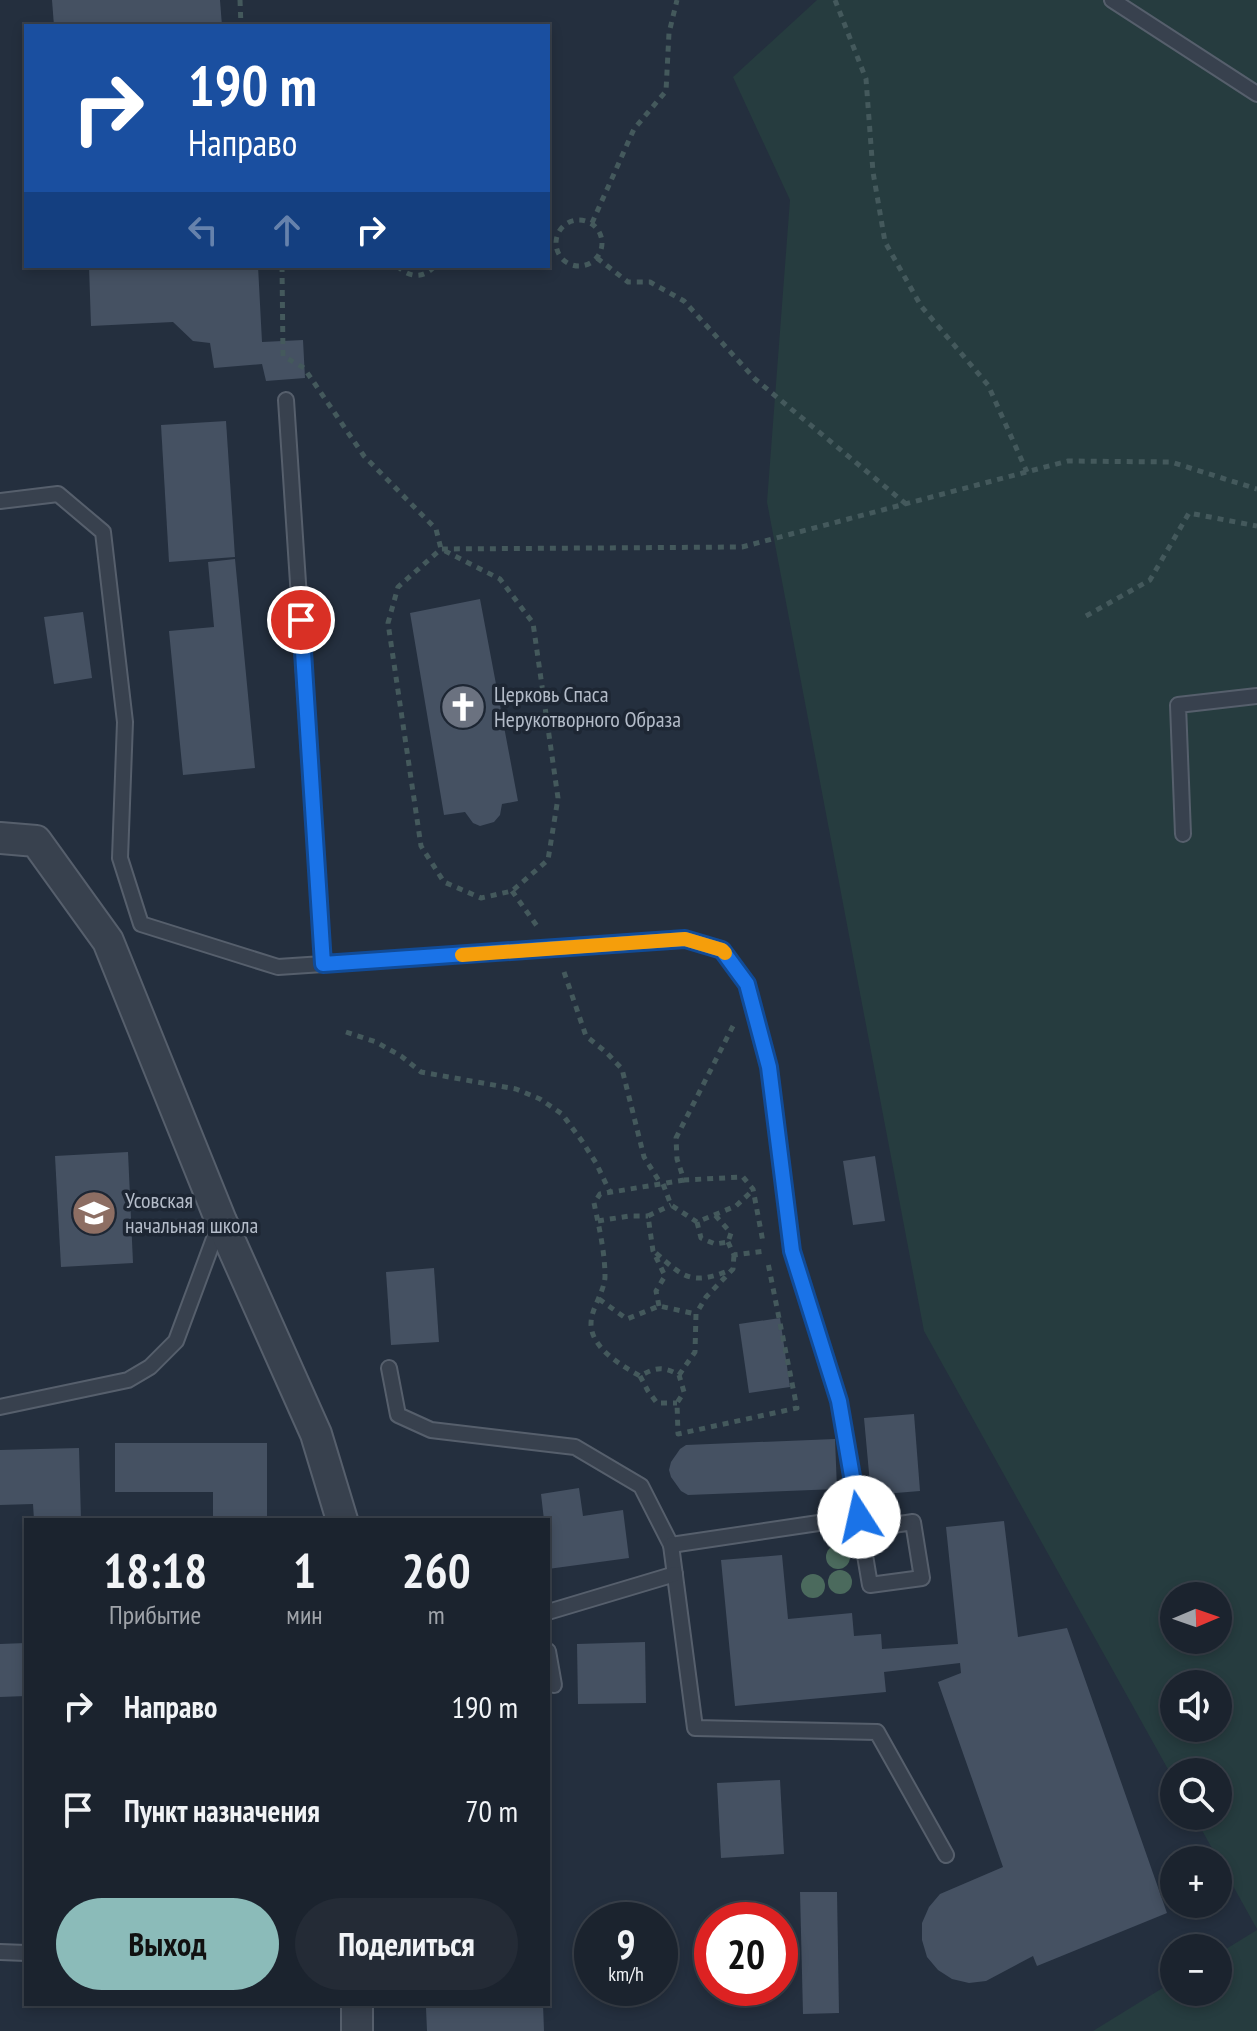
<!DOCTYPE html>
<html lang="ru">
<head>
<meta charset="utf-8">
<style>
  :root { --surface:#1b232e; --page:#242b36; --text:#f1f3f6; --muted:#a0a4aa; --line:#39404a; --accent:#8bbbb9 }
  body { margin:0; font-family:"PT Sans Narrow",sans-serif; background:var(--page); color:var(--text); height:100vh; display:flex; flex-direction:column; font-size:30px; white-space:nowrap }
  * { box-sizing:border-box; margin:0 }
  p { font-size:26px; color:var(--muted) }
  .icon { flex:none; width:44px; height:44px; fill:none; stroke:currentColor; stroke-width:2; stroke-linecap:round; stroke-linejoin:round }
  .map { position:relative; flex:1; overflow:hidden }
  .panel { position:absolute; left:24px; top:1518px; width:526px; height:488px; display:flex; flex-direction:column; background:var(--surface); border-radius:0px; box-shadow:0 4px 12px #0003,0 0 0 2px var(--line) }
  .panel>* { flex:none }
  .guide { position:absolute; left:24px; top:24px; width:526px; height:244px; border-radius:0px; box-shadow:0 4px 12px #0003,0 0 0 2px var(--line); background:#1a4fa0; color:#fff; overflow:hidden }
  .needle { width:52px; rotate:88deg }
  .tools { position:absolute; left:1160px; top:1582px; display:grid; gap:16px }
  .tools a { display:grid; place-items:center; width:72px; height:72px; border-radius:50%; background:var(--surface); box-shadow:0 4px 12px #0003,0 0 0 2px var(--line); font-size:40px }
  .speed { position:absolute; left:574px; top:1902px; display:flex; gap:16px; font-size:40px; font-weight:700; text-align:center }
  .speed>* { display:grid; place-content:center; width:104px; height:104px; border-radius:50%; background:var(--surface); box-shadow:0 4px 12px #0003,0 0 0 2px var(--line); line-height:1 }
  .speed small { font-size:20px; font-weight:400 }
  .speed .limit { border:12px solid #d22; background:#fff; color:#111 }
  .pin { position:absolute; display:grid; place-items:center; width:68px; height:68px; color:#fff; margin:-34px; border:4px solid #fff; border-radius:50%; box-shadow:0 2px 8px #0007 }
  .me { position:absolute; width:88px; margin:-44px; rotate:350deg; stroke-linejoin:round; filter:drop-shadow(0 0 6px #0008) }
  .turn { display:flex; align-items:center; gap:28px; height:168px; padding:0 32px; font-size:36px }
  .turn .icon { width:104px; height:104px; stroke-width:2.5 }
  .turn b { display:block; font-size:56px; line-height:68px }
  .lanes { display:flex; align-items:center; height:76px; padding:0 32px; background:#0003; justify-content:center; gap:40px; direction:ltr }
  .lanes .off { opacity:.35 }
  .eta { display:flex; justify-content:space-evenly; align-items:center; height:136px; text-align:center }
  .eta b { font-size:48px; font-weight:700; line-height:56px }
  .primary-button { display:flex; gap:16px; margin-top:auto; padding:16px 32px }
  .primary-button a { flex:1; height:92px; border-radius:48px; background:var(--accent); color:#111; font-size:32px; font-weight:700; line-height:92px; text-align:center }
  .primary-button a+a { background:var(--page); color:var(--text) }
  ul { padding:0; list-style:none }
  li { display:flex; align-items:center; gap:24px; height:104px; padding:0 32px }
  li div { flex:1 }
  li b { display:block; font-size:30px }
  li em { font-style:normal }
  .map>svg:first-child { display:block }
  .green { fill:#263c3f; fill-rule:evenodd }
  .building { fill:#455162 }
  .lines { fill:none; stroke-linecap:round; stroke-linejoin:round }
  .service-casing { stroke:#565f6c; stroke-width:18 }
  .minor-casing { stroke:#565f6c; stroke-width:34 }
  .path { stroke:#44595c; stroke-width:5; stroke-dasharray:6 6; stroke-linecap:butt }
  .service { stroke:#38414e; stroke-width:14 }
  .minor { stroke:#38414e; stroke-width:30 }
  .tree { fill:#4b6a5d }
  .route-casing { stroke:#114b97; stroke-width:20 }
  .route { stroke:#1a73e8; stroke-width:14 }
  .slow { stroke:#f59e0b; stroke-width:14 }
  .labels { text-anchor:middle; stroke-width:7; stroke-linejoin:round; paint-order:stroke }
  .poi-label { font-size:22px; fill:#b4bcc9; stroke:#1d2633; text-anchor:start }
</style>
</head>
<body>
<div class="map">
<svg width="1257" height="2031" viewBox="0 0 1257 2031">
  <rect width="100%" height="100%" fill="#242f3e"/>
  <g class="green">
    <path d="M817,0H1257V1929L1194,1816H1218V1772H1174V1780L924,1331L767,502L790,200L733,77ZM1174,1596H1218V1640H1174ZM1174,1684H1218V1728H1174Z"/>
    <path d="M1257,1930V2031H1093L1174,1981V1992H1218V1954Z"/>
  </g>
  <g class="building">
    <path d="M52,0H220L222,26H54Z"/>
    <path d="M89,266H258L262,342L303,340L305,378L266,381L262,364L214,368L210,343L193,341L173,322L91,326Z"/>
    <path d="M226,421L235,557L169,562L161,425Z"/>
    <path d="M235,559L255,768L183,775L169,631L214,627L208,562Z"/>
    <path d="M480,599L518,801L502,804L500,815L494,822L480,826L473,823L465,812L444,815L410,613Z"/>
    <path d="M83,612L92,678L54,684L44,617Z"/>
    <path d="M128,1152L133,1263L61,1267L55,1156Z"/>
    <path d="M875,1156L885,1221L853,1225L843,1161Z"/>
    <path d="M434,1268L439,1342L391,1345L386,1272Z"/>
    <path d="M780,1318L790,1387L749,1393L739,1324Z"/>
    <path d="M914,1414L920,1491L871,1495L864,1418Z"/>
    <path d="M835,1439L837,1489L688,1495L681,1491L671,1477L669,1470L671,1462L680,1449L686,1445Z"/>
    <path d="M115,1443H267V1520H213V1492H115Z"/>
    <path d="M79,1448L81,1520H34L33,1504L0,1505V1450Z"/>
    <path d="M579,1488L583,1516L623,1510L629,1558L548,1569V1520H544L541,1494Z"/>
    <path d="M1004,1521L1018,1637L1067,1628L1167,1913L1037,1966L1033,1956L986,1981L969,1983L952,1979L938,1970L927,1957L922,1940V1923L929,1907L940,1894L1003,1867L938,1682L961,1673L960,1663L884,1672L886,1692L735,1706L721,1560L782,1555L788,1619L852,1613L854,1636L881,1634L882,1649L958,1644L946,1527Z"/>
    <path d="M645,1642L646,1703L578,1704L577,1644Z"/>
    <path d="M26,1643V1696L0,1697V1644Z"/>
    <path d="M780,1780L784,1854L721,1858L717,1783Z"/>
    <path d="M800,1892H837L839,2013L803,2014Z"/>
    <path d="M454,2004H543L544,2031H427L426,2008L454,2006Z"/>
  </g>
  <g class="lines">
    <g class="service-casing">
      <g id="service">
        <path d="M1112,0L1257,94"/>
        <path d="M286,400L323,964L685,939L722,950L747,984L769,1067L792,1251L839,1401L870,1585L922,1578L913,1522L860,1530"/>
        <path d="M0,501L58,494L103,532L125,722L120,858L141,924L278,967L323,964"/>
        <path d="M1183,834L1178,705L1257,696"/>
        <path d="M389,1368L398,1415L431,1430L575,1447L641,1486L671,1545"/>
        <path d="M0,1407L128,1380L150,1367L176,1341L219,1225"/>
        <path d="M859,1517L671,1545L695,1728L877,1732L946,1855"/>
        <path d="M548,1612L675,1574"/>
        <path d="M548,1651L554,1685"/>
        <path d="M0,1952L26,1953"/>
      </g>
    </g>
    <g class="minor-casing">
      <g id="minor">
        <path d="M0,838L36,841L108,941L221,1221L316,1434L342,1520"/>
        <path d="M357,2031V2004"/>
      </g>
    </g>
    <g class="path">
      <path d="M240,0L241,26"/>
      <path d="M835,0L866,79L873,172L885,242L921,306L988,385L1027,472"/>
      <circle cx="579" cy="243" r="23"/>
      <path d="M592,223L634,129L666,91L669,33L677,0"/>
      <path d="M597,258L628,282H650L684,301L755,379L906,504"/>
      <path d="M282,266L283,356L304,368L364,456L436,529L441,549L500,579L533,623L558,798L548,860L512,891L481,898L444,882L421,846L388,623L398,587L441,549L742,547L1068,461L1171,462L1257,489"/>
      <path d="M397,266C410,278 423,279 435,266"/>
      <path d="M1086,616L1150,580L1189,513L1257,526"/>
      <path d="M512,891L537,926"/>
      <path d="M564,972L586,1036L606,1052L622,1069L644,1157L661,1184"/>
      <path d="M733,1026L676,1138L677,1159L684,1180L743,1177L753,1189L763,1242"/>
      <path d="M346,1032L376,1042L401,1056L421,1072L516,1089L540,1099L562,1114L582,1141L596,1163L610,1192"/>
      <path d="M684,1180L600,1194L594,1203C599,1227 605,1252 605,1277C604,1293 591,1308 591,1324C591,1348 622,1366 640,1376C656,1367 663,1366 679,1375L684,1392L677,1403L678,1434L797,1408L768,1263"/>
      <path d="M663,1184L671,1205L697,1222L736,1206L753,1190"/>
      <path d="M598,1221L629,1216H648"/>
      <path d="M697,1222L701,1238L715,1244L728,1242L731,1233L715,1215"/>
      <path d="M728,1242L734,1255L765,1251"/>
      <path d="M656,1253C684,1278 692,1285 728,1271"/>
      <path d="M599,1299L627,1319L659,1306L696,1314"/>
      <path d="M659,1306L656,1291L665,1276L653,1251L648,1216L671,1205"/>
      <path d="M679,1375L695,1352L696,1314L706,1297L733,1269L734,1255"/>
      <path d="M640,1376L648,1391L657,1403H677"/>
    </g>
    <use href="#service" class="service"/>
    <use href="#minor" class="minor"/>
  </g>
  <g class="tree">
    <circle cx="838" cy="1557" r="12"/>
    <circle cx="840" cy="1582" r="12"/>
    <circle cx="813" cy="1586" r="12"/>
  </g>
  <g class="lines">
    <g class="route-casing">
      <path id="route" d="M301,620L323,964L685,939L722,950L747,984L769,1067L792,1251L839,1401L859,1517"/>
    </g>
    <use href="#route" class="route"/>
    <path class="slow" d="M462,955L685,939L722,950L725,953"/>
  </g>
  <defs>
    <g id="church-disc" transform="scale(2.3)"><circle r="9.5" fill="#6b7280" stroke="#1d2633"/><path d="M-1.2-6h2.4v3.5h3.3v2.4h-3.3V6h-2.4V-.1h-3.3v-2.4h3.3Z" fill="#fff"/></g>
    <g id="school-disc" transform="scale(2.3)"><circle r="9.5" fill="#8d6e63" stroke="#1d2633"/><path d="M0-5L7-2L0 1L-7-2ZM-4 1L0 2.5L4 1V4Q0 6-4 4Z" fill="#fff"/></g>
  </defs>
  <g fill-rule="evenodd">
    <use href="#church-disc" x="463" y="707"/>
    <use href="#school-disc" x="94" y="1213"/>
  </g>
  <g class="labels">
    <g class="poi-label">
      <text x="494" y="702">Церковь Спаса<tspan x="494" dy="25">Нерукотворного Образа</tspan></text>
      <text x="125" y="1208">Усовская<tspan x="125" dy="25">начальная школа</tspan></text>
    </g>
  </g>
</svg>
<div class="tools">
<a><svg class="needle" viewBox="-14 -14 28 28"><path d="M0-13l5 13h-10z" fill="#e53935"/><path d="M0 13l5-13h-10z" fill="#a0a4aa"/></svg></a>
<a><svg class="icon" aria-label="sound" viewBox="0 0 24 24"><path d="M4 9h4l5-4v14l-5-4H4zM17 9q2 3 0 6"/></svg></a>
<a><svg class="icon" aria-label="search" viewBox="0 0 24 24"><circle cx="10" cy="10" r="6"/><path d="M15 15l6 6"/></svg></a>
<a>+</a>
<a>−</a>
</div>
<div class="speed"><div>9<small>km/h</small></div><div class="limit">20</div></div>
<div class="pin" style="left:301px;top:620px;background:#d93025"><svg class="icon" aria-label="arrive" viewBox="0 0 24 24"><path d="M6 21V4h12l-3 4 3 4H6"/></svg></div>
<svg class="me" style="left:859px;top:1517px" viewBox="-20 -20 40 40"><circle r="19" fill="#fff"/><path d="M0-13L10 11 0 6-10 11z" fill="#1a73e8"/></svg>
<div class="guide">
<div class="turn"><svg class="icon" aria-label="right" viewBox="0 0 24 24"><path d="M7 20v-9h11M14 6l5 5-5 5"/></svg><div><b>190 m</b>Направо</div></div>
<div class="lanes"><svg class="icon off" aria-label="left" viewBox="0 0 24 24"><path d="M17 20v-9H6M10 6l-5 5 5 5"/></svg><svg class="icon off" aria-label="ahead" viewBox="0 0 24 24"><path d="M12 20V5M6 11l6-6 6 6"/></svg><svg class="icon" aria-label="right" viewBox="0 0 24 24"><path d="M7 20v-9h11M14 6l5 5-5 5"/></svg></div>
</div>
<section class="panel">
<div class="eta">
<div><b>18:18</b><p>Прибытие</p></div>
<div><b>1</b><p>мин</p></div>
<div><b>260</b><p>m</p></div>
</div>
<ul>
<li><svg class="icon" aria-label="right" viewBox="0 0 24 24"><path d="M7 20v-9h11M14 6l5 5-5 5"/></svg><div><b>Направо</b></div><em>190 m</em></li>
<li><svg class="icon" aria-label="arrive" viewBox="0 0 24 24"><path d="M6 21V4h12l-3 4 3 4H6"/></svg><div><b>Пункт назначения</b></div><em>70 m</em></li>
</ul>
<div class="primary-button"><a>Выход</a><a>Поделиться</a></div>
</section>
</div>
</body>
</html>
